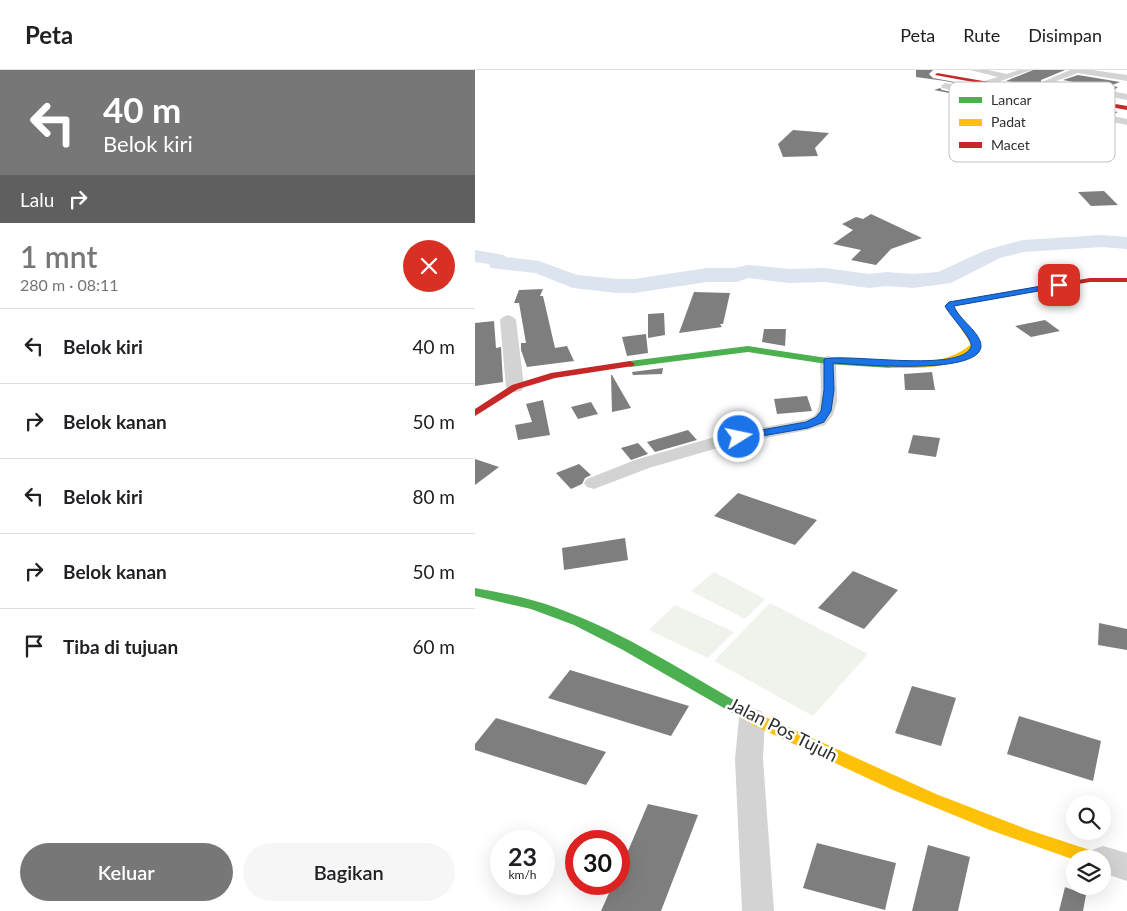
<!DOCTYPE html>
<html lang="id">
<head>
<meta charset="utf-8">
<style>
  :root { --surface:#fff; --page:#f6f6f6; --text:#202124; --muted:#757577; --line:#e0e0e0; --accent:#777 }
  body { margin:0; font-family:Lato,sans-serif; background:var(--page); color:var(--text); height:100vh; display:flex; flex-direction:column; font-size:19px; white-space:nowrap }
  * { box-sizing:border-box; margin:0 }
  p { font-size:16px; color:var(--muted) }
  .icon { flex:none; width:28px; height:28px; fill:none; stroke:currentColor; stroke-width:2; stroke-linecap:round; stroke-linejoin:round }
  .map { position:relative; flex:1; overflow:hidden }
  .panel { display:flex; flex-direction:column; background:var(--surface); width:475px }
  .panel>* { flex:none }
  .guide { background:#777; color:#fff; overflow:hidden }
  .fabs { position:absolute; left:591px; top:725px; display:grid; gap:10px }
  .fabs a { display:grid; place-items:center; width:45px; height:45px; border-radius:50%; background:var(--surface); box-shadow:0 5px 20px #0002; font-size:25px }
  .speed { position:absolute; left:15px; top:760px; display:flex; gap:10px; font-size:25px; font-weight:700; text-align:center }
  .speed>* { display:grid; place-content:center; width:65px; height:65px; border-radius:50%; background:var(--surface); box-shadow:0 5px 20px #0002; line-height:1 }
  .speed small { font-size:12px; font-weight:400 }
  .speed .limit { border:8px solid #d22; background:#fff; color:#111 }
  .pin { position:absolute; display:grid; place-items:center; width:42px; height:42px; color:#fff; margin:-21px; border-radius:10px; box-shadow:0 2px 8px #0006 }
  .me { position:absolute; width:55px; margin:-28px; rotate:80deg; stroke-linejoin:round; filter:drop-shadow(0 0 4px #0008) }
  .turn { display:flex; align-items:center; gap:18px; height:105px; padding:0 20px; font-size:22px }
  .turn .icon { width:65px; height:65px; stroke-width:2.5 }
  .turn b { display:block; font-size:35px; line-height:42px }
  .then { display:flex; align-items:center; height:48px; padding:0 20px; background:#0003; gap:10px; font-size:19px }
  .round { display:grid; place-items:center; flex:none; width:52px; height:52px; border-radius:26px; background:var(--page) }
  .head { display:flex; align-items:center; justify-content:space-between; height:85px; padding:0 20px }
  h1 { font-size:30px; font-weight:600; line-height:38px; color:var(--accent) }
  .action { display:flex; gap:10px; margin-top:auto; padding:10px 20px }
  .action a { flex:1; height:58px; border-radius:30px; background:var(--accent); color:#fff; font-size:20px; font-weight:600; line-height:58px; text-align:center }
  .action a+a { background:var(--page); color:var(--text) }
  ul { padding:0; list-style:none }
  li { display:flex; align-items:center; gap:15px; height:75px; padding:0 20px; border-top:1px solid var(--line) }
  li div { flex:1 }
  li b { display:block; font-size:19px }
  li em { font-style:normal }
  header { display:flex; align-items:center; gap:30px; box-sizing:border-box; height:70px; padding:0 25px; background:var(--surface); border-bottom:1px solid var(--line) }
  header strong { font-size:24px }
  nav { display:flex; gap:28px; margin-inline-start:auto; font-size:18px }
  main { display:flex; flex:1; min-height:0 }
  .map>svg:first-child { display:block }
  .green { fill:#eff3ec }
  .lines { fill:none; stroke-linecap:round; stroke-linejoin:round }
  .river { fill:#dbe4ef; fill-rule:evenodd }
  .building { fill:#7e7e7e }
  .street { fill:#d3d3d3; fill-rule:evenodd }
  .fast { fill:#4caf50; fill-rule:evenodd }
  .slow { fill:#ffc107; fill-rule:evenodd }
  .jam { fill:#c62828; fill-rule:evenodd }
  .route { fill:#1a73e8; stroke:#114b97 }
  .labels { text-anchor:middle; stroke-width:5; stroke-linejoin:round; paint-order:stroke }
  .near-street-label { font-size:18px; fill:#2e2e2e; stroke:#fff }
  .key { fill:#fff; stroke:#c0c0c0; stroke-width:1 }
  .key-label { font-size:14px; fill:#2e2e2e }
</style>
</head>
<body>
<header>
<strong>Peta</strong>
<nav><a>Peta</a><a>Rute</a><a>Disimpan</a></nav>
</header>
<main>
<section class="panel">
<div class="guide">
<div class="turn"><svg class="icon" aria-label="left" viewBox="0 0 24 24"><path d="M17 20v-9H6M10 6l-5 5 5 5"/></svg><div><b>40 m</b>Belok kiri</div></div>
<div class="then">Lalu<svg class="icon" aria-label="right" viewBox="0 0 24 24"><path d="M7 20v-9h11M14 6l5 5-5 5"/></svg></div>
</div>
<div class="head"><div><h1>1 mnt</h1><p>280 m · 08:11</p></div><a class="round" style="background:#d93025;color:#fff"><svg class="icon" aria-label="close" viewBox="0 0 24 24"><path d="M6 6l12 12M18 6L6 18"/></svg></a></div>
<ul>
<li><svg class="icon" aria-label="left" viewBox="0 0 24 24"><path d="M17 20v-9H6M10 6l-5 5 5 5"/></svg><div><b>Belok kiri</b></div><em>40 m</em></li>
<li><svg class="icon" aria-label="right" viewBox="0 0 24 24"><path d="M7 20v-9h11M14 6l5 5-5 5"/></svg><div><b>Belok kanan</b></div><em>50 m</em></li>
<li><svg class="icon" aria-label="left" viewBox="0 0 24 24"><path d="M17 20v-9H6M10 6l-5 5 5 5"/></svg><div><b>Belok kiri</b></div><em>80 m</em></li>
<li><svg class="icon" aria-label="right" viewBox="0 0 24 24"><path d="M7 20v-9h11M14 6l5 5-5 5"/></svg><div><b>Belok kanan</b></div><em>50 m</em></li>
<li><svg class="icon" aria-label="arrive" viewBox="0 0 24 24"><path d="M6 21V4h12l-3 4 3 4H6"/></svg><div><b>Tiba di tujuan</b></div><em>60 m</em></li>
</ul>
<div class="action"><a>Keluar</a><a>Bagikan</a></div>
</section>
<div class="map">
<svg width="652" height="841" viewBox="0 0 652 841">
  <rect width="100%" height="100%" fill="#fff"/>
  <g class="green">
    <path d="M239,502L290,529L270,549L216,521Z"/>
    <path d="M295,533L393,584L338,646L239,591Z"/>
    <path d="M200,535L259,562L233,588L174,560Z"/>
  </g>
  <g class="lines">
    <path class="river" d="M627,165L652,167V179L627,177L549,182L525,188L476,213L438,218L412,216L394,218L350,212L314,213L274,208L261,212H232L159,223H142L98,218L60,203L16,198L14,194L0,192V180L29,185L31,187L64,191L102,205L142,209H159L232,198H259L273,195L314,199L350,198L394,204L412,202L438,204L463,202L511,180L548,170Z"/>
  </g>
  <g class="building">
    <path d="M441,0H458L454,4L458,8L643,42L639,44L470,11L441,7Z"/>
    <path d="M558,0H590L566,10V14L571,17L646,31L531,11Z"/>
    <path d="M603,5L645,12L635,16L643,17L639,20L588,10Z"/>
    <path d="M465,18L467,20L625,51L603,49L594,53L526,42L540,36L459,20Z"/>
    <path d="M318,60L354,63L340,78L343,86L308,87L303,74Z"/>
    <path d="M629,121L643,135L616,136L603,122Z"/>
    <path d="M396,144L447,168L416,179L401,195L376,190L386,180L358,174L378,160L367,154L381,147L388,149Z"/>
    <path d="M68,219L65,226H68L80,278L92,276L99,291L52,297L46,280V273H51L44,233H39L44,220Z"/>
    <path d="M219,222L255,223L248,254H245L247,257L204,263Z"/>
    <path d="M189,243L190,265L173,268V244Z"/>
    <path d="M570,250L585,261L556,267L540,256Z"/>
    <path d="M19,251L21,278L26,277L28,312L0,316V253Z"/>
    <path d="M289,259H311L310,276L287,272Z"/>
    <path d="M171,264L173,283L152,286L147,267Z"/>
    <path d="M188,298L187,304L158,305L157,302Z"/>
    <path d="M457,302L460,320H430L429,304Z"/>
    <path d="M136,305H137L156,338L137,342Z"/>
    <path d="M332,326L337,341L302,344L299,329Z"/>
    <path d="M68,330L75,365L43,370L40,355L57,352L51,334Z"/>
    <path d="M116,332L123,344L103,349L96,337Z"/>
    <path d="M213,360L222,370L180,382L172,372Z"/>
    <path d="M438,365L465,368L461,387L433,383Z"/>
    <path d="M163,373L173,384L156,390L146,378Z"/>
    <path d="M0,389L24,397L0,415Z"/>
    <path d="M104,394L116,405L110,408L107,414L96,419L81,403Z"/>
    <path d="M263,423L342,450L320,475L239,446Z"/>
    <path d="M150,468L153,490L89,500L87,478Z"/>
    <path d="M378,501L423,520L389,559L343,538Z"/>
    <path d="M624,553L652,559V580L623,575Z"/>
    <path d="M95,600L214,636L196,666L73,628Z"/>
    <path d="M437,616L481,628L466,676L420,663Z"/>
    <path d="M544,646L626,671L618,711L532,684Z"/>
    <path d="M21,648L131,682L111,715L0,680V674Z"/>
    <path d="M173,734L223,745L186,841H126L138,814H144V802Z"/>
    <path d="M342,773L421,793L410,840L328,818Z"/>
    <path d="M453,775L495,787L483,841H437Z"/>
    <path d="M590,817L611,825L608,841H584Z"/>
  </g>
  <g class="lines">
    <g class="street">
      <path d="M495,0H513L532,4L544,0H556L512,16L509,15V11L523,7Z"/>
      <path d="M595,0H617L652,5V11L603,3L581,11L652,24V30L571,15L567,12Z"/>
      <path d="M470,13L652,49V55L467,18L466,16Z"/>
      <path d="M33,245L38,247L41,250L49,317L46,321L40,322L34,321L31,317L25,250L28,247Z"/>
      <path d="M353,286L359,288L361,291L362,331L358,345L350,355L333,360L253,375L174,398L119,419L112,417L109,413L112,409L160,390L243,366L328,350C332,349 336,348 339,346C349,336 345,304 345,291L347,288Z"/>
      <path d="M277,638L286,641L290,648L288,689L299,841H267L260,689L264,648L268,641Z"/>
      <path d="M628,776L652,783V811L628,803V789H613L617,780Z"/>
    </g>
    <g class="fast">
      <path d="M273,276L352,288L416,292L421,295L416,298L352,294L273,282L155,297L150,294L155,291Z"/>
      <path d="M0,518C27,523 55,528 82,538C151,563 214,605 278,641L280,645L278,649L273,651L268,649L148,580L99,555L56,539L0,526Z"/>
    </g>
    <g class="slow">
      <path d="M537,221L541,223L540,225L479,236L505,275C484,300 446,298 416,298L411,295L416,292C444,292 474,294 496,274L471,236L477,232Z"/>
      <path d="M273,639L461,724L554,760L627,784L630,789L628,793V789L600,790L515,760L418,720L278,655L268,649L266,645L268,641Z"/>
    </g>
    <g class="jam">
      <path d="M462,3L652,36V40L460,5Z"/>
      <path d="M615,208H652V212H615L537,225L533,223L537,221Z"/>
      <path d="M155,291L160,294L158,296L80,308L43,319L0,346V339L37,315L76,303Z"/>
    </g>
  </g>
  <path class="route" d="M584,213L586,214V217L479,236C483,249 507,263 506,277C502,306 379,294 358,293L359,320L356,341L349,352L333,358L264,370L259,367L264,364L331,352L341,347L346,341L349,320V289C373,283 486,303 496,277C499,270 474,245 470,236L474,232Z"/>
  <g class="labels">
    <g class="near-street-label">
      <text transform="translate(308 660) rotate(27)" y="6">Jalan Pos Tujuh</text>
    </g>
  </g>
  <rect x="474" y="12" width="166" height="80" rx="8" class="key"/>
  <rect x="484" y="27" width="23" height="6" fill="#4caf50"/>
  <rect x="484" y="49" width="23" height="7" fill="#ffc107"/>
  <rect x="484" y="72" width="23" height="6" fill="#c62828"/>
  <g class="key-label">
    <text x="516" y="35">Lancar</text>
    <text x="516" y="57">Padat</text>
    <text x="516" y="80">Macet</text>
  </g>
</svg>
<div class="fabs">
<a><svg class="icon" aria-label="search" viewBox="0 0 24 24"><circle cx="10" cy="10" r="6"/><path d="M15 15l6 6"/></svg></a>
<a><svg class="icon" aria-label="layers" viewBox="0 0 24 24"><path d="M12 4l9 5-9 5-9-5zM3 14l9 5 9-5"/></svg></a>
</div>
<div class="speed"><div>23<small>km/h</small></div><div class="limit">30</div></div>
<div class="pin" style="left:584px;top:215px;background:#d93025"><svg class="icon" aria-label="arrive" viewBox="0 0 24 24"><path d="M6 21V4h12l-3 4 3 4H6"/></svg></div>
<svg class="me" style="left:264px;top:367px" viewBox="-20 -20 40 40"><circle r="17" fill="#1a73e8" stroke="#fff" stroke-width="3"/><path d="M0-11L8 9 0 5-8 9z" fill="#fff"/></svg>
</div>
</main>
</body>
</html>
